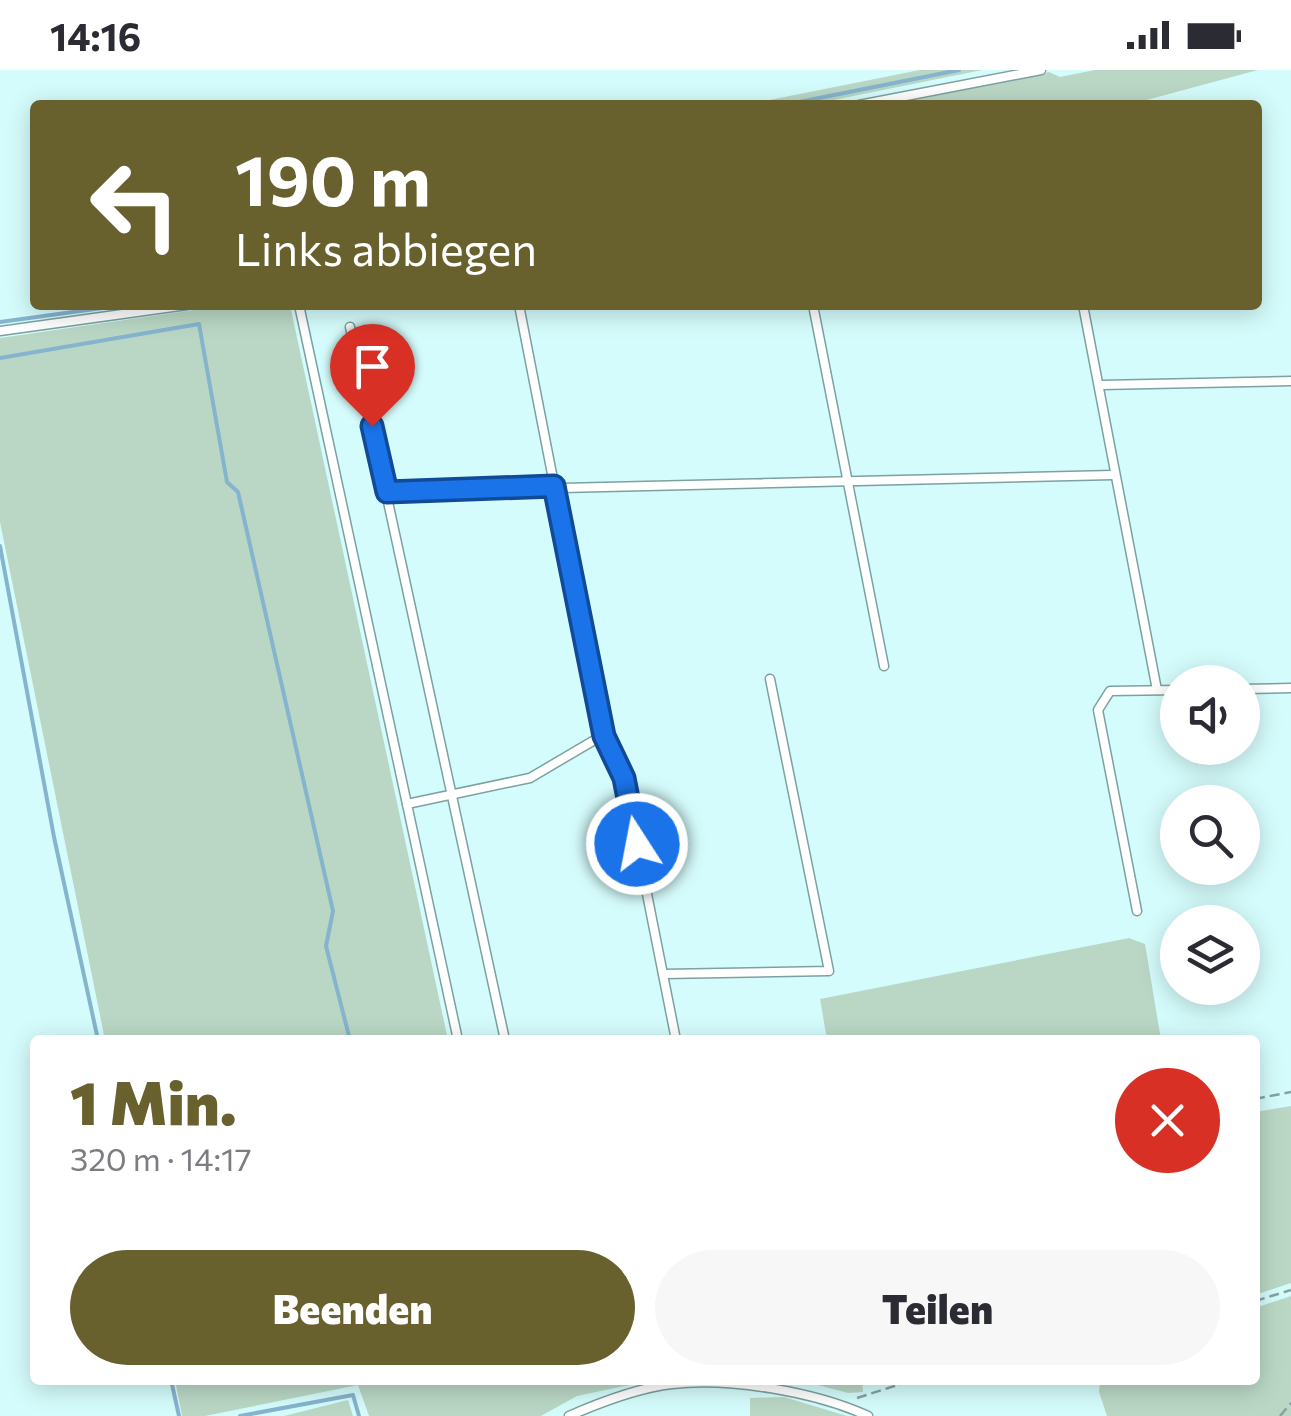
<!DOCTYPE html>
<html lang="de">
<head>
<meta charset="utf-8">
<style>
  :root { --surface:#fff; --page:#f7f7f7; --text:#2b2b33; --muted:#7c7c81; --accent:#68602d }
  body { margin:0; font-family:Commissioner,sans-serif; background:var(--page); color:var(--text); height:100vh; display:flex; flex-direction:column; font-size:38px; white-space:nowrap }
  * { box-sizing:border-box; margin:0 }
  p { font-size:32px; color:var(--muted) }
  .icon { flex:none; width:55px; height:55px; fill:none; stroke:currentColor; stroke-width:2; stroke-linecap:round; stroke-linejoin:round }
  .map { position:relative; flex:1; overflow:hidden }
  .sheet { position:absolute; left:30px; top:965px; width:1230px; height:350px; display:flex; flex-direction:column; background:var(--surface); border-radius:10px; box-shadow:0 5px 25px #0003 }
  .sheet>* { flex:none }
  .banner { position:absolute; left:30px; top:30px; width:1232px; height:210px; border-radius:10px; box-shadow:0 5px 25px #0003; background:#68602d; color:#fff; overflow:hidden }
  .buttons { position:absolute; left:1160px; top:595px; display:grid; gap:20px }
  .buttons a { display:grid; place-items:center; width:100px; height:100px; border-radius:50%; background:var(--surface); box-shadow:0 5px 25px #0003; font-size:50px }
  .pin { position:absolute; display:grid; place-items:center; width:85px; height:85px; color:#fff; margin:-102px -42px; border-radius:50% 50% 50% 0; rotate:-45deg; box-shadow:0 0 10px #0007 }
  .pin .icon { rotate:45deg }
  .me { position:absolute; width:110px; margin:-55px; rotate:349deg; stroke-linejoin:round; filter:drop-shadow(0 0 8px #0008) }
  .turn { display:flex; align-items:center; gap:35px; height:210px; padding:0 40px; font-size:45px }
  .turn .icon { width:130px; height:130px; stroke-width:2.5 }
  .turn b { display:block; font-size:70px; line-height:85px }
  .round { display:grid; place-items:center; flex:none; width:105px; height:105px; border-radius:52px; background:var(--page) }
  .head { display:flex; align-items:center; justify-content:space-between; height:170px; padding:0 40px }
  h1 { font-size:60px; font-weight:800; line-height:75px; color:var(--accent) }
  .cta { display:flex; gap:20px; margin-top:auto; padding:20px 40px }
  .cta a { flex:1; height:115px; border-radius:60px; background:var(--accent); color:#fff; font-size:40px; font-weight:800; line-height:115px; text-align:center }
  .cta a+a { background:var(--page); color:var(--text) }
  .status { display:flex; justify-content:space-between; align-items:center; height:70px; padding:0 50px; background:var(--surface); direction:ltr }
  .status svg { height:28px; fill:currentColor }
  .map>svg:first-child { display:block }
  .green { fill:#bad7c5 }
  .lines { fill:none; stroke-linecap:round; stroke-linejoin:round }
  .stream { stroke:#86b4ce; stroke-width:4 }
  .lane-casing { stroke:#7ba1a0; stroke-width:11 }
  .path { stroke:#85a3a3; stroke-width:2.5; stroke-dasharray:10 5; stroke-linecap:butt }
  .lane { stroke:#fff; stroke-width:8 }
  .route-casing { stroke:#114b97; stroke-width:25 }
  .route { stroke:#1a73e8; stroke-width:18 }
</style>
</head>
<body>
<div class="status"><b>14:16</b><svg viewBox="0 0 49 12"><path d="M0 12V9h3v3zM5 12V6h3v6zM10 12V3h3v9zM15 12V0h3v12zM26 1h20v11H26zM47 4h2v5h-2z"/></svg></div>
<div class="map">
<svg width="1291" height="1346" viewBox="0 0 1291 1346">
  <rect width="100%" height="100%" fill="#d5fcfc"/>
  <g class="green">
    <path d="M920,0H982L809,35H745Z"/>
    <path d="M1095,0H1258L1128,35H883L1049,2L1060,7Z"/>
    <path d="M229,235H290L448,970H105L0,452V268Z"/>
    <path d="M1129,868L1145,874L1161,970H827L820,929Z"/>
    <path d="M1291,1036V1213L1255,1225V1042Z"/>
    <path d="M1291,1226V1346H1107L1099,1322L1100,1310H1255V1238Z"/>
    <path d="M175,1310H653L577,1326L541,1346H369L358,1315L205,1346H182Z"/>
    <path d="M799,1310H862L863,1322L848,1323Z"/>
    <path d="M784,1327L847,1346H750V1328Z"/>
    <path d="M348,1330L353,1346H284Z"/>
  </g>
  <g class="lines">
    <g class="stream">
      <path d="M784,35L959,0"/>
      <path d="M0,252L124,235"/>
      <path d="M0,288L199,254L227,412L238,422L333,841L326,876L350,970"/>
      <path d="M0,476L54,767L98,970"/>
      <path d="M171,1310L179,1346"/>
      <path d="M240,1346L353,1325L359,1346"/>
    </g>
    <g class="lane-casing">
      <g id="lane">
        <path d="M859,35L1041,0"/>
        <path d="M299,235L458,970"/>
        <path d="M519,235L603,665L624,708L676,970"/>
        <path d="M813,235L884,596"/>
        <path d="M1083,235L1157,620"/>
        <path d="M350,257L505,970"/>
        <path d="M0,261L187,235"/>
        <path d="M1101,315L1291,311"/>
        <path d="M387,422L1113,405"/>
        <path d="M1242,619L1291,618"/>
        <path d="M407,734L530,708L603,665"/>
        <path d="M1137,841L1098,640L1110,621L1178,620"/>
        <path d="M663,904L829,901L770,609"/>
        <path d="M569,1346C601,1332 637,1318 672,1314C729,1307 816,1322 868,1346"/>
      </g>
    </g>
    <g class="path">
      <path d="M1255,1029L1291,1022"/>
      <path d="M1255,1231L1291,1220"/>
      <path d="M857,1328L913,1310"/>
      <path d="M1280,1346L1291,1333"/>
    </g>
    <use href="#lane" class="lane"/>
  </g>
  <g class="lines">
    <g class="route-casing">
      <path id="route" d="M372,356L387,422L554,416L604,666L624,708L637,774"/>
    </g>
    <use href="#route" class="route"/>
  </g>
</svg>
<div class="buttons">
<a><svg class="icon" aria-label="sound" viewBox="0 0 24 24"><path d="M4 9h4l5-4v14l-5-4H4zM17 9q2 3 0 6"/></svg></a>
<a><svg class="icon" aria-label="search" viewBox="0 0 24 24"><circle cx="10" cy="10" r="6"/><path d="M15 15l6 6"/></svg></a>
<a><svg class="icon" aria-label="layers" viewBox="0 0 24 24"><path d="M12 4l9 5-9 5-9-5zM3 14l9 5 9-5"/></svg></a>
</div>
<div class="pin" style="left:372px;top:356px;background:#d93025"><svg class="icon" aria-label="arrive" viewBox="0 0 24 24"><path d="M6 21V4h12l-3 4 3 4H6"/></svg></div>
<svg class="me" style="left:637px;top:774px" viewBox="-20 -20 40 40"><circle r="17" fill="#1a73e8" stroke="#fff" stroke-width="3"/><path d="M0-11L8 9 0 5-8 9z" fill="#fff"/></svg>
<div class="banner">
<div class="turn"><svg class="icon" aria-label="left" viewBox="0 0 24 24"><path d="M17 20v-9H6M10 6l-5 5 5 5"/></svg><div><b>190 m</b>Links abbiegen</div></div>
</div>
<section class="sheet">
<div class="head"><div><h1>1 Min.</h1><p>320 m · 14:17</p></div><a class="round" style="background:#d93025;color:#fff"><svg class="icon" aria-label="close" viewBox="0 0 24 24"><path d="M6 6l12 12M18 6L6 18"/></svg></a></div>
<div class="cta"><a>Beenden</a><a>Teilen</a></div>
</section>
</div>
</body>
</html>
